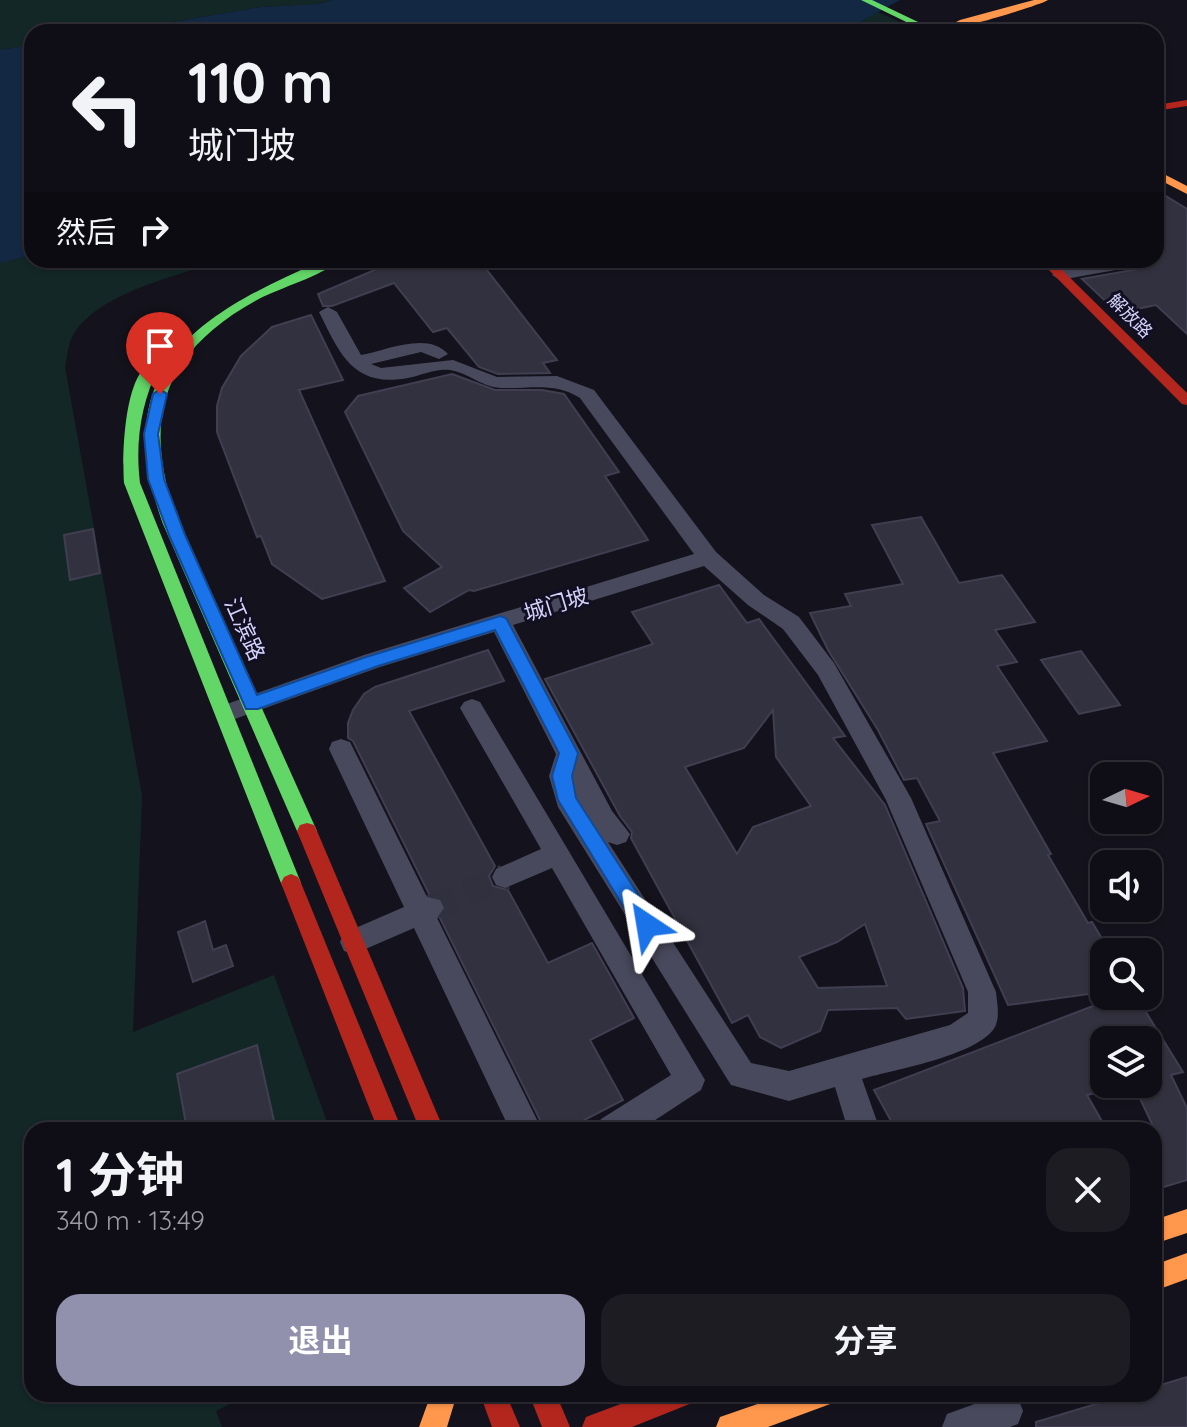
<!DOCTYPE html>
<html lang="zh">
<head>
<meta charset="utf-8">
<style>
  :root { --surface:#0f0e16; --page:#1d1c23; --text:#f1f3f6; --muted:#9b9ca1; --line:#2f2e35; --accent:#9190ad }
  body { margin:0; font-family:Quicksand,"Noto Sans SC",sans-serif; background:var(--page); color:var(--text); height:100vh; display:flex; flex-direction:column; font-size:30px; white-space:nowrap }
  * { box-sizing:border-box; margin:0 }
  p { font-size:26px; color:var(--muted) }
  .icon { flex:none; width:44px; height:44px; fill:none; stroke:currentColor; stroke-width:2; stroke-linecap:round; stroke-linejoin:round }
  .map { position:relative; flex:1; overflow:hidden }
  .details { position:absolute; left:24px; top:1122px; width:1138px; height:280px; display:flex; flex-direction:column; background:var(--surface); border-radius:24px; box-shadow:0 2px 6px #0004,0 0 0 2px var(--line) }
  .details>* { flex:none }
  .banner { position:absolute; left:24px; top:24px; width:1140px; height:244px; border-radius:24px; box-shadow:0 2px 6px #0004,0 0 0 2px var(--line); background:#0f0e16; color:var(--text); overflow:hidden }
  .needle { width:52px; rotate:85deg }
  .controls { position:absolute; left:1090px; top:762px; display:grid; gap:16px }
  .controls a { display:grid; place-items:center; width:72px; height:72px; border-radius:16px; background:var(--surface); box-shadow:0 2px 6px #0004,0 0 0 2px var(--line); font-size:40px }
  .pin { position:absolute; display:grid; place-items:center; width:68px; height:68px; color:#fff; margin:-82px -34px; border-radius:50% 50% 50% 0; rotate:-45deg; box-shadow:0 0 8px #0007 }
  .pin .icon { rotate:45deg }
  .me { position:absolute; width:88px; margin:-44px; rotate:327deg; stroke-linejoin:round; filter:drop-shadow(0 0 6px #0008) }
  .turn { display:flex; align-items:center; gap:28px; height:168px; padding:0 32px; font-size:36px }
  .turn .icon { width:104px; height:104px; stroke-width:2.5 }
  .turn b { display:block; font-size:56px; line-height:68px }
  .then { display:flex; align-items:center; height:76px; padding:0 32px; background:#0003; gap:16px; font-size:30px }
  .round { display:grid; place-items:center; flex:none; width:84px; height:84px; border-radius:24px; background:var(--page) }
  .overview { display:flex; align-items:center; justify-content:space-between; height:136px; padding:0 32px }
  h1 { font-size:48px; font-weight:700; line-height:60px }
  .cta { display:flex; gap:16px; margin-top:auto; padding:16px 32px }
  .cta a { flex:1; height:92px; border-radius:24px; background:var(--accent); color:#fff; font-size:32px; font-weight:700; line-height:92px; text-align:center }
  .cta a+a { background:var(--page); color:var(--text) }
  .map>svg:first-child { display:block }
  .green { fill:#132727 }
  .water { fill:#132843 }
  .building { fill:#32313f; stroke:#403e50; stroke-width:2; fill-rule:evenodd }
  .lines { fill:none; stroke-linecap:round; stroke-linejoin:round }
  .street-tunnel { stroke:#31303e; stroke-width:26; stroke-dasharray:26 13; stroke-linecap:butt }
  .street { fill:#49495d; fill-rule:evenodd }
  .fast { fill:#63d668; fill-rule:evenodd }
  .slow { fill:#ff974d; fill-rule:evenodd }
  .jam { fill:#b3261e; fill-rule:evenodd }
  .route { fill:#1a73e8; stroke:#114b97; stroke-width:2 }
  .labels { text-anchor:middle; stroke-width:6; stroke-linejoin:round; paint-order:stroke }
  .far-street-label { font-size:18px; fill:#d5d3fb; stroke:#110f21 }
  .street-label { font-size:22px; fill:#d5d3fb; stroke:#110f21 }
</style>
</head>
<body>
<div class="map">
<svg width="1187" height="1427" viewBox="0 0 1187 1427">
  <rect width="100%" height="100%" fill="#14131d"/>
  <g class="green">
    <path d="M0,0H333L318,4L261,7L113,32H32V45L0,50Z"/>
    <path d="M878,12L898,21L896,24L878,32H842Z"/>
    <path d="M32,255V260H225C182,274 95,293 72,337C68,345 67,358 65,367L142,796L133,1032L274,975L330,1130H32V1394H250L216,1411L222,1427H0V263Z"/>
  </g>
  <g class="water">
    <path d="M333,0H900L842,32H114L261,7L318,4Z"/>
    <path d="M32,45V255L0,263V50Z"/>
  </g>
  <g class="building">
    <path d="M1156,190L1187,209V334L1156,305L1118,313L1082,279L1144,268L1156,260Z"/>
    <path d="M398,260H479L557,360L543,363L550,373L498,374L479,367L447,328L433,332L394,283L332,306H323L318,294Z"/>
    <path d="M311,315L343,380L299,390L385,581L322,599L272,564L261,536L257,537L217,432V406L222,388L241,356L272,327Z"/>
    <path d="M452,374L495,390H542L564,394L619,472L605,476L648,540L474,591L469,590L430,612L404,588L442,567L403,531L345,412L358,396Z"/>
    <path d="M921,517L959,583L1002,575L1035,622L995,630L1017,662L997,666L1047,741L993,753L1051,854L1048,855L1088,923L1092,922L1104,942V992L1008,1005L926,824L940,821L917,778L904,780L878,730L828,650L810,613L851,606L845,594L903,584L872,525Z"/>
    <path d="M93,529L100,573L70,580L64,535Z"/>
    <path d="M719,585L747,623L759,619L845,736L833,738L885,805L963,988L965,1011L906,1019L897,1008L828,1010L820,1031L781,1048L760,1037L748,1015L732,1023L631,838L632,832L620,816L545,679L653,644L632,612ZM773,710L776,757L811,806L753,827L737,854L685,767L744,748ZM865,924L887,986L818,988L799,957L837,942Z"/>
    <path d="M488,650L504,681L409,711L495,866L489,876L493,886L508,890L548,963L592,943L634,1018L590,1040L623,1100L565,1130H545L440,918L446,910L443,899L429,894L353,741L348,738V723L353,710L364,694L375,687Z"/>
    <path d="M1081,651L1120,705L1079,714L1041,660Z"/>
    <path d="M205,921L213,950L226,945L233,966L193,982L178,932Z"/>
    <path d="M1119,996H1136L1183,1072L1171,1075L1187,1108V1180L1154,1190V1128L1133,1084H1148V1040H1104V1091L1087,1095L1107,1130H896L874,1090Z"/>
    <path d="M257,1045L276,1130H187L177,1074Z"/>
    <path d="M1187,1377V1427H1036V1422L1129,1394H1154V1387Z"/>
  </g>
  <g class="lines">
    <path class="street-tunnel" d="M430,908L505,877"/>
    <g class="street">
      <path d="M1116,260H1151L1143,265L1060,280L1052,275L1060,270Z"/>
      <path d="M328,307L337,312L361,355C387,350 428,331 448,354L439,359L421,352L371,364L381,368L453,360L497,377L557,376L594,390L716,552L764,595L799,617L834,663L911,798L996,992C997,1003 1001,1020 993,1030C971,1057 896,1069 862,1079L880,1130H848L835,1087L789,1101L731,1085L558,807L549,776L556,754L494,632L380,667L243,716L235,719L227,716L223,710L227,704L364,655L694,554L580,398C555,382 531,389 502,388C483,388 469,373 450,370C436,368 422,375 408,378C353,388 340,354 319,312ZM704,566L748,605L783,629L818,675L886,800L968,992V1013L950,1025L789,1071L751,1063L608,842L617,845L626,842L630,834L612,811L513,625Z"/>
      <path d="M472,699L480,702L705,1080L701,1090L640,1130H596L601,1119L671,1075L552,868L505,888L496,885L492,877L496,869L541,849L460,708L464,702Z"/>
      <path d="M341,739L350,742L427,897L440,900L444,908L437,918L542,1130H510L414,928L354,954L344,951L340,942L344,933L404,907L329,749L332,742Z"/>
      <path d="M1002,1394L1018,1398L1023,1411L1018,1424L1010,1427H942L947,1414Z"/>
    </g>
    <g class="fast">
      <path d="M861,0H872L939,32H927Z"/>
      <path d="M324,260H340C320,277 281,287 257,300C159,354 141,423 179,524L317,831L314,837L307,839L300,837L297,831L163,524C107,370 195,315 324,260Z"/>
      <path d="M152,362L159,366C141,404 135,441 140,483L301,883L298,889L291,892L284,889L281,883L124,483C122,456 124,374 152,362Z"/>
    </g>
    <g class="slow">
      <path d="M1034,0H1048C1036,7 949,32 936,32L960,20Z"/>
      <path d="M1156,170L1187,186V194L1156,178Z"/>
      <path d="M1187,1209V1233L1154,1244V1220Z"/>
      <path d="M1187,1253V1279L1154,1291V1265Z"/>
      <path d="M431,1394H457L447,1427H419Z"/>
      <path d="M786,1394H837L833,1403L768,1427H716L720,1417Z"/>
    </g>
    <g class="jam">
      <path d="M1187,100V106L1156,111V105Z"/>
      <path d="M1039,260H1052L1187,393V405L1182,404Z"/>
      <path d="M307,823L314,825L317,831L444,1130H420L297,831L300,825Z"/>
      <path d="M291,874L298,877L301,883L402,1130H378L281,883L284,877Z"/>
      <path d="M480,1394H506L520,1427H492Z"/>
      <path d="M529,1394H556L570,1427H542Z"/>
      <path d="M647,1394H696L692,1403L632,1427H582L586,1417Z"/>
    </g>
  </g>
  <path class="route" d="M160,389L167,394L158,434L164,479L185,535L257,695L366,657L500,616L506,618L578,753L572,776L576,798L654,919L657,925L654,932L647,934L639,932L558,800L552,776L559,753L495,630L378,666L258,709H246L169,535L148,479L144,434L153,394Z"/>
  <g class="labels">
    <g class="far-street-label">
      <text transform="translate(1130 316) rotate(45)" y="6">解放路</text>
    </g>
    <g class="street-label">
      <text transform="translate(556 604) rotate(-17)" y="8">城门坡</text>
      <text transform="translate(245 629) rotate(66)" y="8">江滨路</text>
    </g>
  </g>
</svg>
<div class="controls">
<a><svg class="needle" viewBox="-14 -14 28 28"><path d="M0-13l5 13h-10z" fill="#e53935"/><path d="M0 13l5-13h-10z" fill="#9b9ca1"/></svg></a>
<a><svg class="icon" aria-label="sound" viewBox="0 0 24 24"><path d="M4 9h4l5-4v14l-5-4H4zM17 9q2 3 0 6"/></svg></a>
<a><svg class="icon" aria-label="search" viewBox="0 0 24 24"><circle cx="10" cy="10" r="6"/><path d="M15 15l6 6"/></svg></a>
<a><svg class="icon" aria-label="layers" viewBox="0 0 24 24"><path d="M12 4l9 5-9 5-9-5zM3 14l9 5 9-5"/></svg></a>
</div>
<div class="pin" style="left:160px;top:394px;background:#d93025"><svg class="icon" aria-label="arrive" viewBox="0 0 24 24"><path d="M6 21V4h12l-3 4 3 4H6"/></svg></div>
<svg class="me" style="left:647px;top:925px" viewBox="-20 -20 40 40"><path d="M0-17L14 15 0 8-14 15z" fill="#1a73e8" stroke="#fff" stroke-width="4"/></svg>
<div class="banner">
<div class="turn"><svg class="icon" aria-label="left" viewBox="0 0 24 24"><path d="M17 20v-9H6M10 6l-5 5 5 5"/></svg><div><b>110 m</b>城门坡</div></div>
<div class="then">然后<svg class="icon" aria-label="right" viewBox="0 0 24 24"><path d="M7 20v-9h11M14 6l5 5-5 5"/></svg></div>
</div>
<section class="details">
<div class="overview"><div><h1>1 分钟</h1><p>340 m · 13:49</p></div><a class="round"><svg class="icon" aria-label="close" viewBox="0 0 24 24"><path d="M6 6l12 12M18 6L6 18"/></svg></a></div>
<div class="cta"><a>退出</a><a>分享</a></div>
</section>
</div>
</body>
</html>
